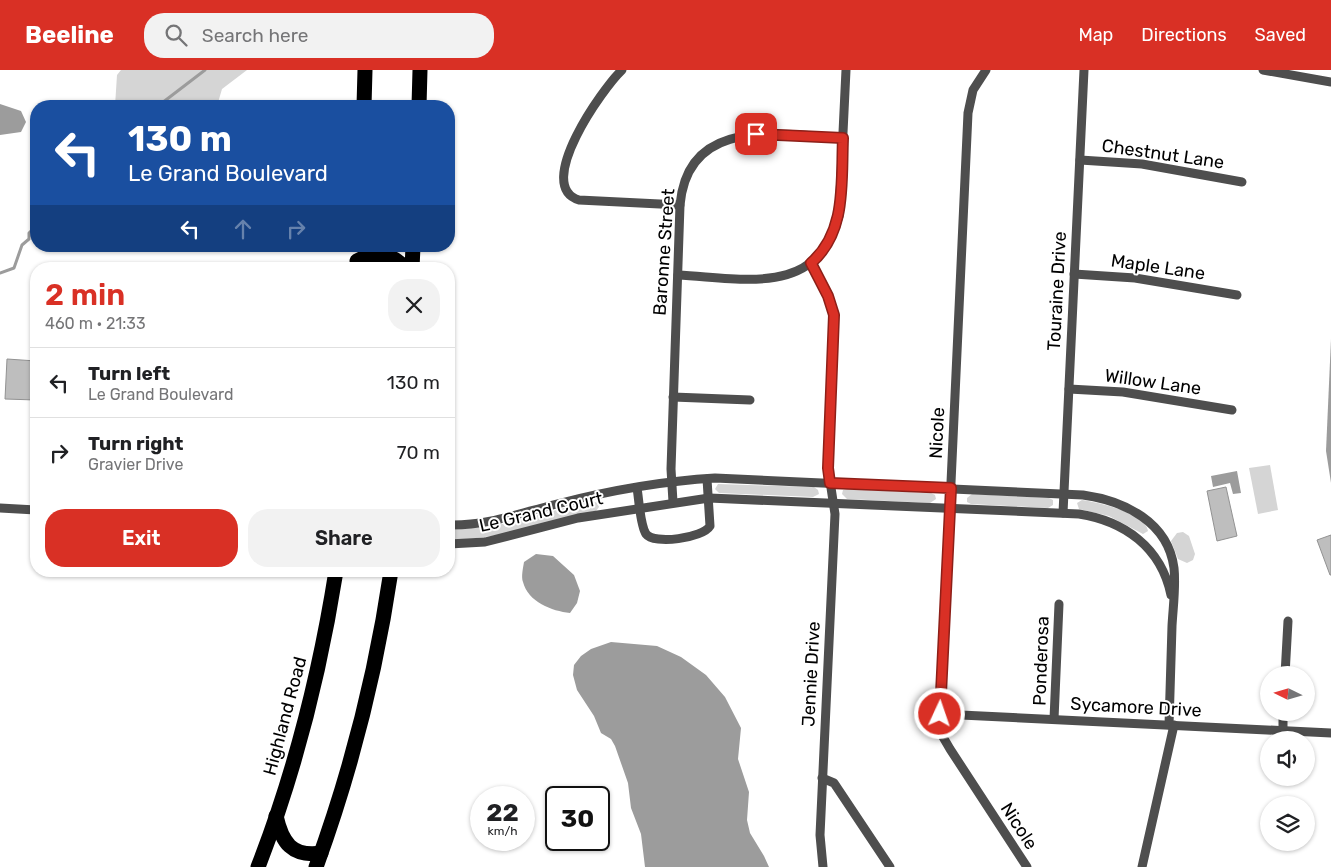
<!DOCTYPE html>
<html lang="en">
<head>
<meta charset="utf-8">
<style>
  :root { --surface:#fff; --page:#f2f2f2; --text:#202124; --muted:#757577; --line:#e0e0e0; --accent:#d93025 }
  body { margin:0; font-family:Rubik,sans-serif; background:var(--page); color:var(--text); height:100vh; display:flex; flex-direction:column; font-size:19px; white-space:nowrap }
  * { box-sizing:border-box; margin:0 }
  p { font-size:16px; color:var(--muted) }
  .icon { flex:none; width:28px; height:28px; fill:none; stroke:currentColor; stroke-width:2; stroke-linecap:round; stroke-linejoin:round }
  .map { position:relative; flex:1; overflow:hidden }
  .side { position:absolute; left:30px; top:192px; width:425px; height:315px; display:flex; flex-direction:column; background:var(--surface); border-radius:20px; box-shadow:0 1px 4px #0004 }
  .side>* { flex:none }
  .hud { position:absolute; left:30px; top:30px; width:425px; height:152px; border-radius:20px; box-shadow:0 1px 4px #0004; background:#1a4fa0; color:#fff; overflow:hidden }
  .needle { width:32px; rotate:275deg }
  .fabs { position:absolute; left:1260px; top:596px; display:grid; gap:10px }
  .fabs a { display:grid; place-items:center; width:55px; height:55px; border-radius:50%; background:var(--surface); box-shadow:0 1px 4px #0004; font-size:25px }
  .speed { position:absolute; left:470px; top:716px; display:flex; gap:10px; font-size:25px; font-weight:700; text-align:center }
  .speed>* { display:grid; place-content:center; width:65px; height:65px; border-radius:50%; background:var(--surface); box-shadow:0 1px 4px #0004; line-height:1 }
  .speed small { font-size:12px; font-weight:400 }
  .speed .limit { border:2px solid #111; border-radius:8px; background:#fff; color:#111 }
  .pin { position:absolute; display:grid; place-items:center; width:42px; height:42px; color:#fff; margin:-21px; border-radius:10px; box-shadow:0 2px 8px #0006 }
  .me { position:absolute; width:55px; margin:-28px; rotate:3deg; stroke-linejoin:round; filter:drop-shadow(0 0 4px #0008) }
  .turn { display:flex; align-items:center; gap:18px; height:105px; padding:0 15px; font-size:22px }
  .turn .icon { width:65px; height:65px; stroke-width:2.5 }
  .turn b { display:block; font-size:35px; line-height:42px }
  .lanes { display:flex; align-items:center; height:48px; padding:0 15px; background:#0003; justify-content:center; gap:25px; direction:ltr }
  .lanes .off { opacity:.35 }
  .round { display:grid; place-items:center; flex:none; width:52px; height:52px; border-radius:20px; background:var(--page) }
  .overview { display:flex; align-items:center; justify-content:space-between; height:85px; padding:0 15px }
  h1 { font-size:30px; font-weight:600; line-height:38px; color:var(--accent) }
  .primary-button { display:flex; gap:10px; margin-top:auto; padding:10px 15px }
  .primary-button a { flex:1; height:58px; border-radius:20px; background:var(--accent); color:#fff; font-size:20px; font-weight:600; line-height:58px; text-align:center }
  .primary-button a+a { background:var(--page); color:var(--text) }
  ul { padding:0; list-style:none }
  li { display:flex; align-items:center; gap:15px; height:70px; padding:0 15px; border-top:1px solid var(--line) }
  li div { flex:1 }
  li b { display:block; font-size:19px }
  li em { font-style:normal }
  header { display:flex; align-items:center; gap:30px; box-sizing:border-box; height:70px; padding:0 25px; background:var(--accent); color:#fff }
  header strong { font-size:24px }
  nav { display:flex; gap:28px; margin-inline-start:auto; font-size:18px }
  .search { width:350px; height:45px; background:var(--page); display:flex; align-items:center; gap:12px; box-sizing:border-box; padding:0 18px; border-radius:20px; color:var(--muted); font-size:19px }
  .map>svg:first-child { display:block }
  .green { fill:#d5d5d5 }
  .water { fill:#9c9c9c }
  .lines { fill:none; stroke-linecap:round; stroke-linejoin:round }
  .stream { stroke:#9c9c9c; stroke-width:3 }
  .building { fill:#bebebe; stroke:#929292 }
  .street { stroke:#4e4e4e; stroke-width:9 }
  .highway { stroke:#000; stroke-width:15 }
  .route-casing { stroke:#8d1f18; stroke-width:12 }
  .route { stroke:#d93025; stroke-width:9 }
  .labels { text-anchor:middle; stroke-width:4; stroke-linejoin:round; paint-order:stroke }
  .street-label { font-size:18px; fill:#000; stroke:#fff }
</style>
</head>
<body>
<header>
<strong>Beeline</strong>
<div class="search"><svg class="icon" aria-label="search" viewBox="0 0 24 24"><circle cx="10" cy="10" r="6"/><path d="M15 15l6 6"/></svg>Search here</div>
<nav><a>Map</a><a>Directions</a><a>Saved</a></nav>
</header>
<div class="map">
<svg width="1331" height="797" viewBox="0 0 1331 797">
  <rect width="100%" height="100%" fill="#fff"/>
  <g class="green">
    <path d="M121,0H247L222,19L217,36H115L117,5Z"/>
    <path d="M1270,395L1278,440L1258,444L1249,398Z"/>
    <path d="M718,414L814,417L818,420L819,424L813,427L719,423L715,419Z"/>
    <path d="M847,419L931,423L935,425L936,429L930,433L847,429L842,424L843,420Z"/>
    <path d="M972,424L1049,428L1053,430V435L1048,438L971,434L967,432V428Z"/>
    <path d="M1082,430C1097,432 1146,443 1148,461L1143,464L1109,446L1079,439L1077,433Z"/>
    <path d="M592,431L598,433L599,437L596,441C547,450 499,471 449,469V460L494,456Z"/>
    <path d="M1183,462L1189,466L1195,484L1193,490L1187,493L1178,489L1171,471L1177,463Z"/>
  </g>
  <g class="water">
    <path d="M0,34L21,41L26,52L21,62L0,65Z"/>
    <path d="M1331,269V413L1326,381Z"/>
    <path d="M1237,401L1241,423L1233,424L1230,413L1213,417L1211,406Z"/>
    <path d="M536,484L553,486L574,505L580,521L577,533L570,543C552,541 528,532 523,512C521,507 523,498 524,492Z"/>
    <path d="M611,572L657,576L681,587L706,605L725,627L741,658L738,689L749,722L747,750L750,763L764,786L769,797H645L641,764L631,738L628,713L615,676L611,669L601,663L594,646L577,620L573,605L574,595L581,586L591,579Z"/>
  </g>
  <g class="lines">
    <g class="stream">
      <path d="M158,36L205,0"/>
      <path d="M0,203L14,198L22,175L29,169V163L36,156"/>
    </g>
  </g>
  <g class="building">
    <path d="M7,289L36,291V330L5,329Z"/>
    <path d="M1226,417L1237,466L1217,471L1207,421Z"/>
    <path d="M1331,465V505H1330L1317,470Z"/>
  </g>
  <g class="lines">
    <g class="street">
      <path d="M622,0C603,18 533,116 579,130L680,135"/>
      <path d="M986,0L973,20L968,43L940,652L943,667L950,679L1027,797"/>
      <path d="M1263,0L1331,12"/>
      <path d="M1080,90L1142,94L1242,112"/>
      <path d="M811,193L828,226L834,245L828,398L835,444L820,765L823,797"/>
      <path d="M1074,204L1135,208L1237,225"/>
      <path d="M678,205C742,208 818,228 839,146L846,0"/>
      <path d="M1069,319L1123,322L1232,340"/>
      <path d="M673,327L750,330"/>
      <path d="M637,418C639,429 640,455 646,464C654,475 703,468 710,456L707,409"/>
      <path d="M673,432L671,399L680,135C688,45 781,65 843,68"/>
      <path d="M0,438L36,440"/>
      <path d="M1063,443L1084,0"/>
      <path d="M449,455C487,456 520,443 557,434C608,421 662,411 715,408L1083,425C1125,431 1168,452 1174,498C1176,517 1173,537 1172,556C1171,589 1170,622 1169,655"/>
      <path d="M449,474L485,472L578,448L709,428L1079,444C1124,451 1161,477 1171,525"/>
      <path d="M1285,605L1288,551"/>
      <path d="M940,644L1331,663"/>
      <path d="M1054,649L1059,534"/>
      <path d="M1283,660V642"/>
      <path d="M822,708L834,713L890,797"/>
      <path d="M1142,797L1174,655"/>
    </g>
    <g class="highway">
      <path d="M364,36L365,0"/>
      <path d="M419,36L420,0"/>
      <path d="M357,191C375,180 392,183 406,199"/>
      <path d="M412,199L413,176"/>
      <path d="M276,746C282,773 292,787 321,783"/>
      <path d="M258,797C295,702 320,602 336,501"/>
      <path d="M316,797C351,701 376,603 391,501"/>
    </g>
  </g>
  <g class="lines">
    <g class="route-casing">
      <path id="route" d="M756,64L843,68C841,112 847,162 811,193L828,226L834,245L828,398L830,413L951,418L940,644"/>
    </g>
    <use href="#route" class="route"/>
  </g>
  <g class="labels">
    <g class="street-label">
      <text transform="translate(1163 84) rotate(8)" y="6">Chestnut Lane</text>
      <text transform="translate(664 182) rotate(-86)" y="6">Baronne Street</text>
      <text transform="translate(1158 197) rotate(8)" y="6">Maple Lane</text>
      <text transform="translate(1057 221) rotate(-87)" y="6">Touraine Drive</text>
      <text transform="translate(1153 312) rotate(8)" y="6">Willow Lane</text>
      <text transform="translate(937 363) rotate(-87)" y="6">Nicole</text>
      <text transform="translate(541 442) rotate(-13)" y="6">Le Grand Court</text>
      <text transform="translate(1041 591) rotate(-88)" y="6">Ponderosa</text>
      <text transform="translate(811 604) rotate(-87)" y="6">Jennie Drive</text>
      <text transform="translate(1136 637) rotate(3)" y="6">Sycamore Drive</text>
      <text transform="translate(285 646) rotate(-75)" y="6">Highland Road</text>
      <text transform="translate(1019 756) rotate(57)" y="6">Nicole</text>
    </g>
  </g>
</svg>
<div class="fabs">
<a><svg class="needle" viewBox="-14 -14 28 28"><path d="M0-13l5 13h-10z" fill="#e53935"/><path d="M0 13l5-13h-10z" fill="#757577"/></svg></a>
<a><svg class="icon" aria-label="sound" viewBox="0 0 24 24"><path d="M4 9h4l5-4v14l-5-4H4zM17 9q2 3 0 6"/></svg></a>
<a><svg class="icon" aria-label="layers" viewBox="0 0 24 24"><path d="M12 4l9 5-9 5-9-5zM3 14l9 5 9-5"/></svg></a>
</div>
<div class="speed"><div>22<small>km/h</small></div><div class="limit">30</div></div>
<div class="pin" style="left:756px;top:64px;background:#d93025"><svg class="icon" aria-label="arrive" viewBox="0 0 24 24"><path d="M6 21V4h12l-3 4 3 4H6"/></svg></div>
<svg class="me" style="left:940px;top:644px" viewBox="-20 -20 40 40"><circle r="17" fill="#d93025" stroke="#fff" stroke-width="3"/><path d="M0-11L8 9 0 5-8 9z" fill="#fff"/></svg>
<div class="hud">
<div class="turn"><svg class="icon" aria-label="left" viewBox="0 0 24 24"><path d="M17 20v-9H6M10 6l-5 5 5 5"/></svg><div><b>130 m</b>Le Grand Boulevard</div></div>
<div class="lanes"><svg class="icon" aria-label="left" viewBox="0 0 24 24"><path d="M17 20v-9H6M10 6l-5 5 5 5"/></svg><svg class="icon off" aria-label="ahead" viewBox="0 0 24 24"><path d="M12 20V5M6 11l6-6 6 6"/></svg><svg class="icon off" aria-label="right" viewBox="0 0 24 24"><path d="M7 20v-9h11M14 6l5 5-5 5"/></svg></div>
</div>
<section class="side">
<div class="overview"><div><h1>2 min</h1><p>460 m · 21:33</p></div><a class="round"><svg class="icon" aria-label="close" viewBox="0 0 24 24"><path d="M6 6l12 12M18 6L6 18"/></svg></a></div>
<ul>
<li><svg class="icon" aria-label="left" viewBox="0 0 24 24"><path d="M17 20v-9H6M10 6l-5 5 5 5"/></svg><div><b>Turn left</b><p>Le Grand Boulevard</p></div><em>130 m</em></li>
<li><svg class="icon" aria-label="right" viewBox="0 0 24 24"><path d="M7 20v-9h11M14 6l5 5-5 5"/></svg><div><b>Turn right</b><p>Gravier Drive</p></div><em>70 m</em></li>
</ul>
<div class="primary-button"><a>Exit</a><a>Share</a></div>
</section>
</div>
</body>
</html>
